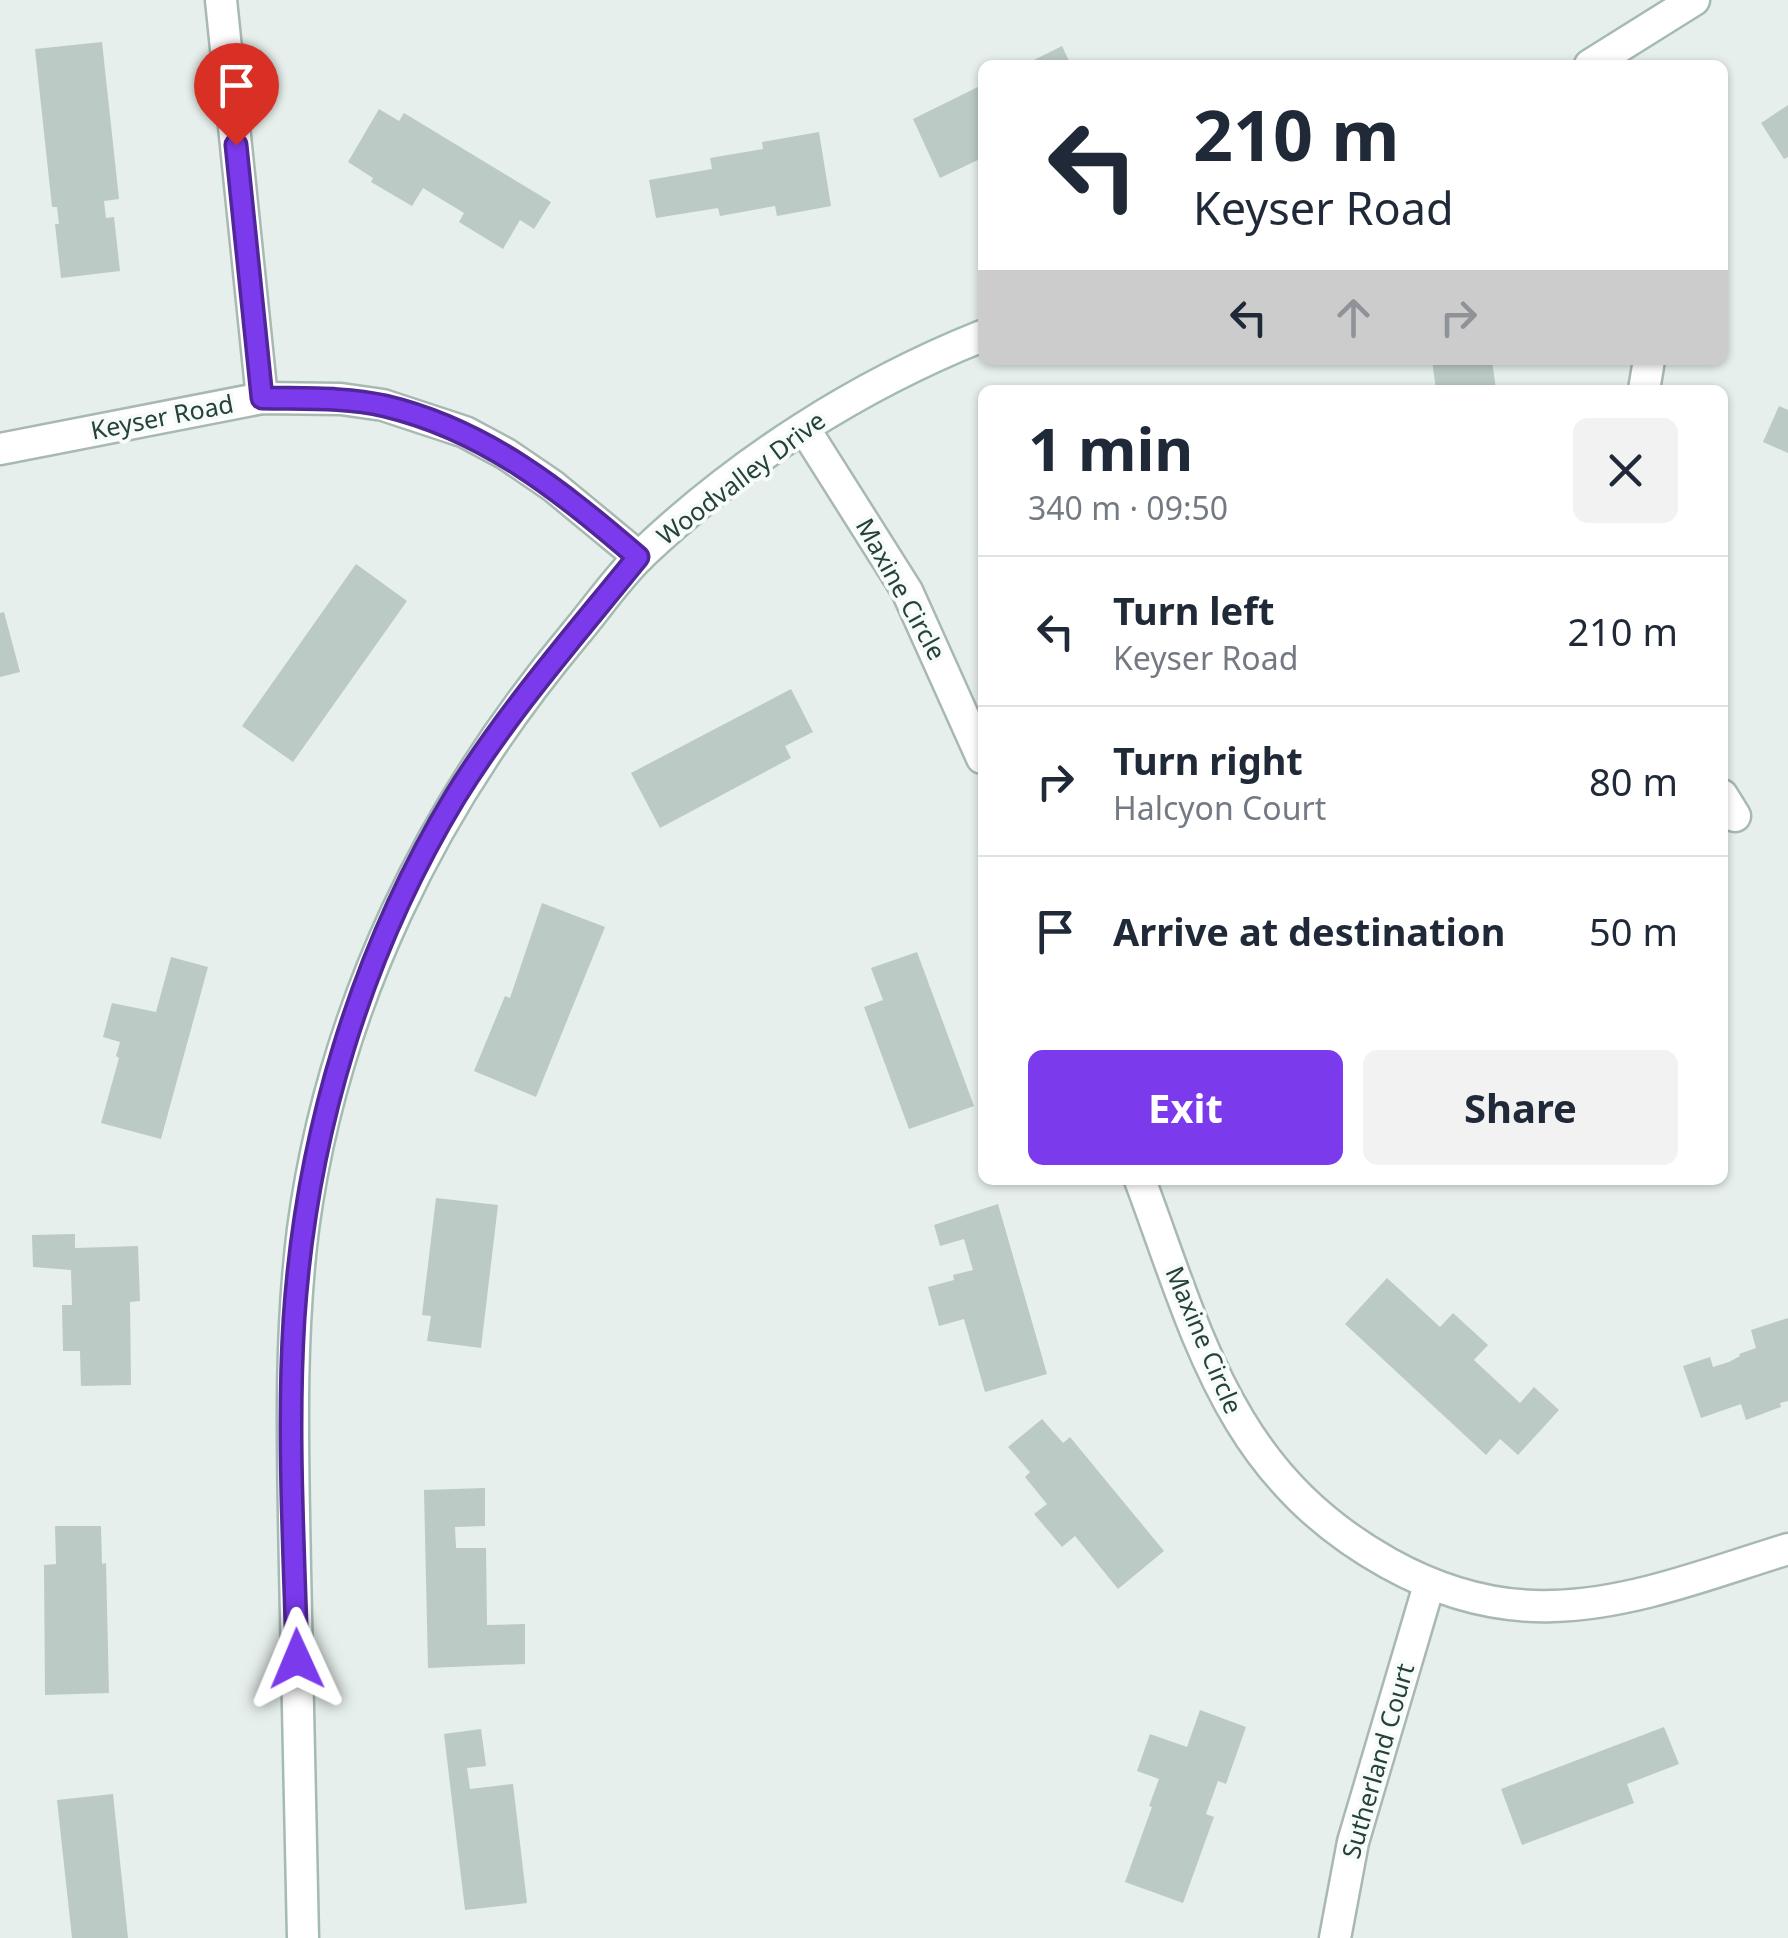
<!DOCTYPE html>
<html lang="en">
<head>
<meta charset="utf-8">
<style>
  :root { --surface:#fff; --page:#f2f2f3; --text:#1f2937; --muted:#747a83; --line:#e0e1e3; --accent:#7c3aed }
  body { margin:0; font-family:"Noto Sans",sans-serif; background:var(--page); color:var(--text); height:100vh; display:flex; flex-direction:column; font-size:38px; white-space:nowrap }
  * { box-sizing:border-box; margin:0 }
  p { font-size:32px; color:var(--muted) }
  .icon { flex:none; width:55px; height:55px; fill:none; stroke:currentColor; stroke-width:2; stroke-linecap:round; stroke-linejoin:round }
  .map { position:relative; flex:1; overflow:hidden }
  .drawer { position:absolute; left:978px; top:385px; width:750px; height:800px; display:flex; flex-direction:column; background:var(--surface); border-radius:15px; box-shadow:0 2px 8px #0004 }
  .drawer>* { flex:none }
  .banner { position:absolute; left:978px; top:60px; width:750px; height:305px; border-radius:15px; box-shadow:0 2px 8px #0004; background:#fff; color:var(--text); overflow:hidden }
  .pin { position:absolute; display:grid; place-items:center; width:85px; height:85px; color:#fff; margin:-102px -42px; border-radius:50% 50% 50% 0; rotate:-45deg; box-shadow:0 0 10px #0007 }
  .pin .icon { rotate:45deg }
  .me { position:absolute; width:110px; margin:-55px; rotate:359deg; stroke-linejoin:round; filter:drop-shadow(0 0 8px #0008) }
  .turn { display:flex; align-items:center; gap:35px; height:210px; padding:0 50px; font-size:45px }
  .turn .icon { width:130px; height:130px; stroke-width:2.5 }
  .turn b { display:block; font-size:70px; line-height:85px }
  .lanes { display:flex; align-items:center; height:95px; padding:0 50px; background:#0003; justify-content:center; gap:50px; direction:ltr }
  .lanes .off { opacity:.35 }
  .round { display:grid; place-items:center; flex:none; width:105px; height:105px; border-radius:15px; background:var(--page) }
  .headline { display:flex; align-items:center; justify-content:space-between; height:170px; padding:0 50px }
  h1 { font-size:60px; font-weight:700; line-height:75px }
  .cta { display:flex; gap:20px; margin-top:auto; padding:20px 50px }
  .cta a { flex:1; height:115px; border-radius:15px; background:var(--accent); color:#fff; font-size:40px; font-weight:700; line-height:115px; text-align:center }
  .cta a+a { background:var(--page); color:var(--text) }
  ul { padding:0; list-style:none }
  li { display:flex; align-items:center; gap:30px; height:150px; padding:0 50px; border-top:2px solid var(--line) }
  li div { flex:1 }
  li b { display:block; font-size:38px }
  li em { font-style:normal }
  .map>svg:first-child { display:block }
  .building { fill:#bbcac4 }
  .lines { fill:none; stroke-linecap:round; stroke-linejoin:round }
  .street-casing { stroke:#a8b8b2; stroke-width:35 }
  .secondary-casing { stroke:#a4bbb3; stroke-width:35 }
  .street { stroke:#fff; stroke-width:30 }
  .secondary { stroke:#fff; stroke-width:30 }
  .route-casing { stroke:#51269a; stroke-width:25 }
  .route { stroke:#7c3aed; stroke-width:18 }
  .labels { text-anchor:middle; stroke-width:8; stroke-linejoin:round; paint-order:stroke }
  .street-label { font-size:25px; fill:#24423a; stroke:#f7fbf9 }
</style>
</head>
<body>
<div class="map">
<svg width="1788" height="1938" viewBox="0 0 1788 1938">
  <rect width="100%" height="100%" fill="#e6efeb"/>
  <g class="building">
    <path d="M102,42L119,199L104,201L106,218L114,217L120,271L61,278L55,224H59L57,207H52L35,49Z"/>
    <path d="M1062,46L1071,65H1024Z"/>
    <path d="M982,85V158L940,178L913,119Z"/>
    <path d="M1788,105V157L1784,159L1761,123Z"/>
    <path d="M379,109L399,121L404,113L551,202L534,229L520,220L503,249L459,222L464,213L423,188L412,206L371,182L373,178L348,162Z"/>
    <path d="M819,132L831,206L777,216L775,206L720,216L718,208L656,218L649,180L712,169L710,158L763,149L762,142Z"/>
    <path d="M1432,360H1492L1496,390H1436Z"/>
    <path d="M1779,406L1788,410V453L1763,442Z"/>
    <path d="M356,564L407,601L293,762L242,726Z"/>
    <path d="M4,612L20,672L0,677V613Z"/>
    <path d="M791,689L813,732L785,746L791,758L660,828L631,773Z"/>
    <path d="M542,903L605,927L536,1097L474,1071L505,996L510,998Z"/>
    <path d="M917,952L974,1106L909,1129L864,1007L883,1000L871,968Z"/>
    <path d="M171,957L208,967L161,1139L101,1123L119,1058L116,1056L120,1042L103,1037L112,1003L156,1012Z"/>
    <path d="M436,1198L498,1205L481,1348L427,1341L431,1316L422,1315Z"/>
    <path d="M998,1204L1047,1374L985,1392L964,1319L939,1326L928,1287L954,1280L953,1275L973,1270L964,1239L940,1246L934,1225Z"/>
    <path d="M75,1234V1248L138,1246L140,1301L130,1302L131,1385L81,1386L80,1351H63L62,1305H72L71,1270L33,1267L32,1235Z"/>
    <path d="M1387,1278L1440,1327L1453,1313L1488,1345L1474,1360L1520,1403L1534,1387L1559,1410L1518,1455L1500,1439L1486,1455L1345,1324Z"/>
    <path d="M1788,1318V1401L1780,1403L1781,1407L1746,1420L1741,1404L1701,1418L1683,1366L1710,1357L1713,1367L1729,1362L1740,1356L1739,1354L1756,1348L1751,1330Z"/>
    <path d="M1042,1419L1063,1443L1070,1437L1164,1551L1118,1589L1075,1536L1062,1547L1034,1514L1047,1504L1025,1477L1030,1472L1008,1447Z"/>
    <path d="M485,1488V1526L455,1527L456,1548H486L487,1625L525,1624V1664L428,1668L424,1490Z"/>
    <path d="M55,1526H101L102,1564L106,1563L109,1693L45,1695L44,1565L56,1564Z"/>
    <path d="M1200,1710L1246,1727L1226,1784L1218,1781L1206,1814L1214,1817L1183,1903L1125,1882L1152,1807L1149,1806L1159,1779L1137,1771L1150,1734L1187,1747Z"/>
    <path d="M1664,1727L1679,1764L1627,1784L1634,1803L1522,1845L1501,1789Z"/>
    <path d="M481,1729L486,1766L467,1768L470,1789L513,1784L527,1903L465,1910L444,1734Z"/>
    <path d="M113,1794L128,1938H72L57,1800Z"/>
  </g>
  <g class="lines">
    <g class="street-casing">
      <g id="street">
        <path d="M221,0L262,398"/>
        <path d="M1644,390L1649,360"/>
        <path d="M804,428L907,591L982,758"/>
        <path d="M0,449L262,398L341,399L383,405L465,432L506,454L553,486L639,557"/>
        <path d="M1722,795L1735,816"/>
        <path d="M1140,1180C1199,1338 1229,1474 1388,1563C1440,1592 1493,1608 1553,1606C1633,1604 1713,1572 1788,1549"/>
        <path d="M1335,1938L1353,1842L1429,1585"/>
      </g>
    </g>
    <g class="secondary-casing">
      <g id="secondary">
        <path d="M1590,65L1694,0"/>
        <path d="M303,1938C300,1815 298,1692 295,1569C293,1455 289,1341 303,1229C333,1006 432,805 575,634C597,608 617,578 642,554C740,461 857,386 982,336"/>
      </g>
    </g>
    <use href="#street" class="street"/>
    <use href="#secondary" class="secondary"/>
  </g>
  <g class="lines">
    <g class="route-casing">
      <path id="route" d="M236,145L262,398C303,399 345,397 385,406C486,430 561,491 638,557C575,635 508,711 455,797C360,954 306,1137 294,1319C287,1432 294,1546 297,1659"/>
    </g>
    <use href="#route" class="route"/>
  </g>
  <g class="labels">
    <g class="street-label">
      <text transform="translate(162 417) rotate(-11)" y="9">Keyser Road</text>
      <text transform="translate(741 478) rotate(-37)" y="9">Woodvalley Drive</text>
      <text transform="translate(901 589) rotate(61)" y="9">Maxine Circle</text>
      <text transform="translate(1204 1340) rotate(67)" y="9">Maxine Circle</text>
      <text transform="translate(1378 1761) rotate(-74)" y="9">Sutherland Court</text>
    </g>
  </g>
</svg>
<div class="pin" style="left:236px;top:145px;background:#d93025"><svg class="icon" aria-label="arrive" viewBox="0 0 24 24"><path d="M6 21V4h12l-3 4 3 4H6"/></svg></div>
<svg class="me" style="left:297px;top:1659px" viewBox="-20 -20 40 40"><path d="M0-17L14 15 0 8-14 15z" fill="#7c3aed" stroke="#fff" stroke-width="4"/></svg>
<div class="banner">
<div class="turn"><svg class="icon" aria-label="left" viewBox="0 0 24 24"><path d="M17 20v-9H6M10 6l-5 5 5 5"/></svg><div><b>210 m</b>Keyser Road</div></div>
<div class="lanes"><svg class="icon" aria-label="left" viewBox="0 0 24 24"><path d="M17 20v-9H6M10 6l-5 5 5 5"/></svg><svg class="icon off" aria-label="ahead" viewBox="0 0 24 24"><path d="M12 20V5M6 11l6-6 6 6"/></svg><svg class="icon off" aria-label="right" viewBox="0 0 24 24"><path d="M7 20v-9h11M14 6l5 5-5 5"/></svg></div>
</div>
<section class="drawer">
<div class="headline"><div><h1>1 min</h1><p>340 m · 09:50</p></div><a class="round"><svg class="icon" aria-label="close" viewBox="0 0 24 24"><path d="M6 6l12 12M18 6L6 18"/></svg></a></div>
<ul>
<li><svg class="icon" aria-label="left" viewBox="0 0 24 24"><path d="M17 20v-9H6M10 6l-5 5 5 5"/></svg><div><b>Turn left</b><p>Keyser Road</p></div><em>210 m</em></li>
<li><svg class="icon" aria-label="right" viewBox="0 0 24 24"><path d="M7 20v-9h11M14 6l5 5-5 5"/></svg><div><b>Turn right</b><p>Halcyon Court</p></div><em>80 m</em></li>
<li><svg class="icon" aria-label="arrive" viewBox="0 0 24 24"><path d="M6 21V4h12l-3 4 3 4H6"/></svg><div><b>Arrive at destination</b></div><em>50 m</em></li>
</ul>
<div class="cta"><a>Exit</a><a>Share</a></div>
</section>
</div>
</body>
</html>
